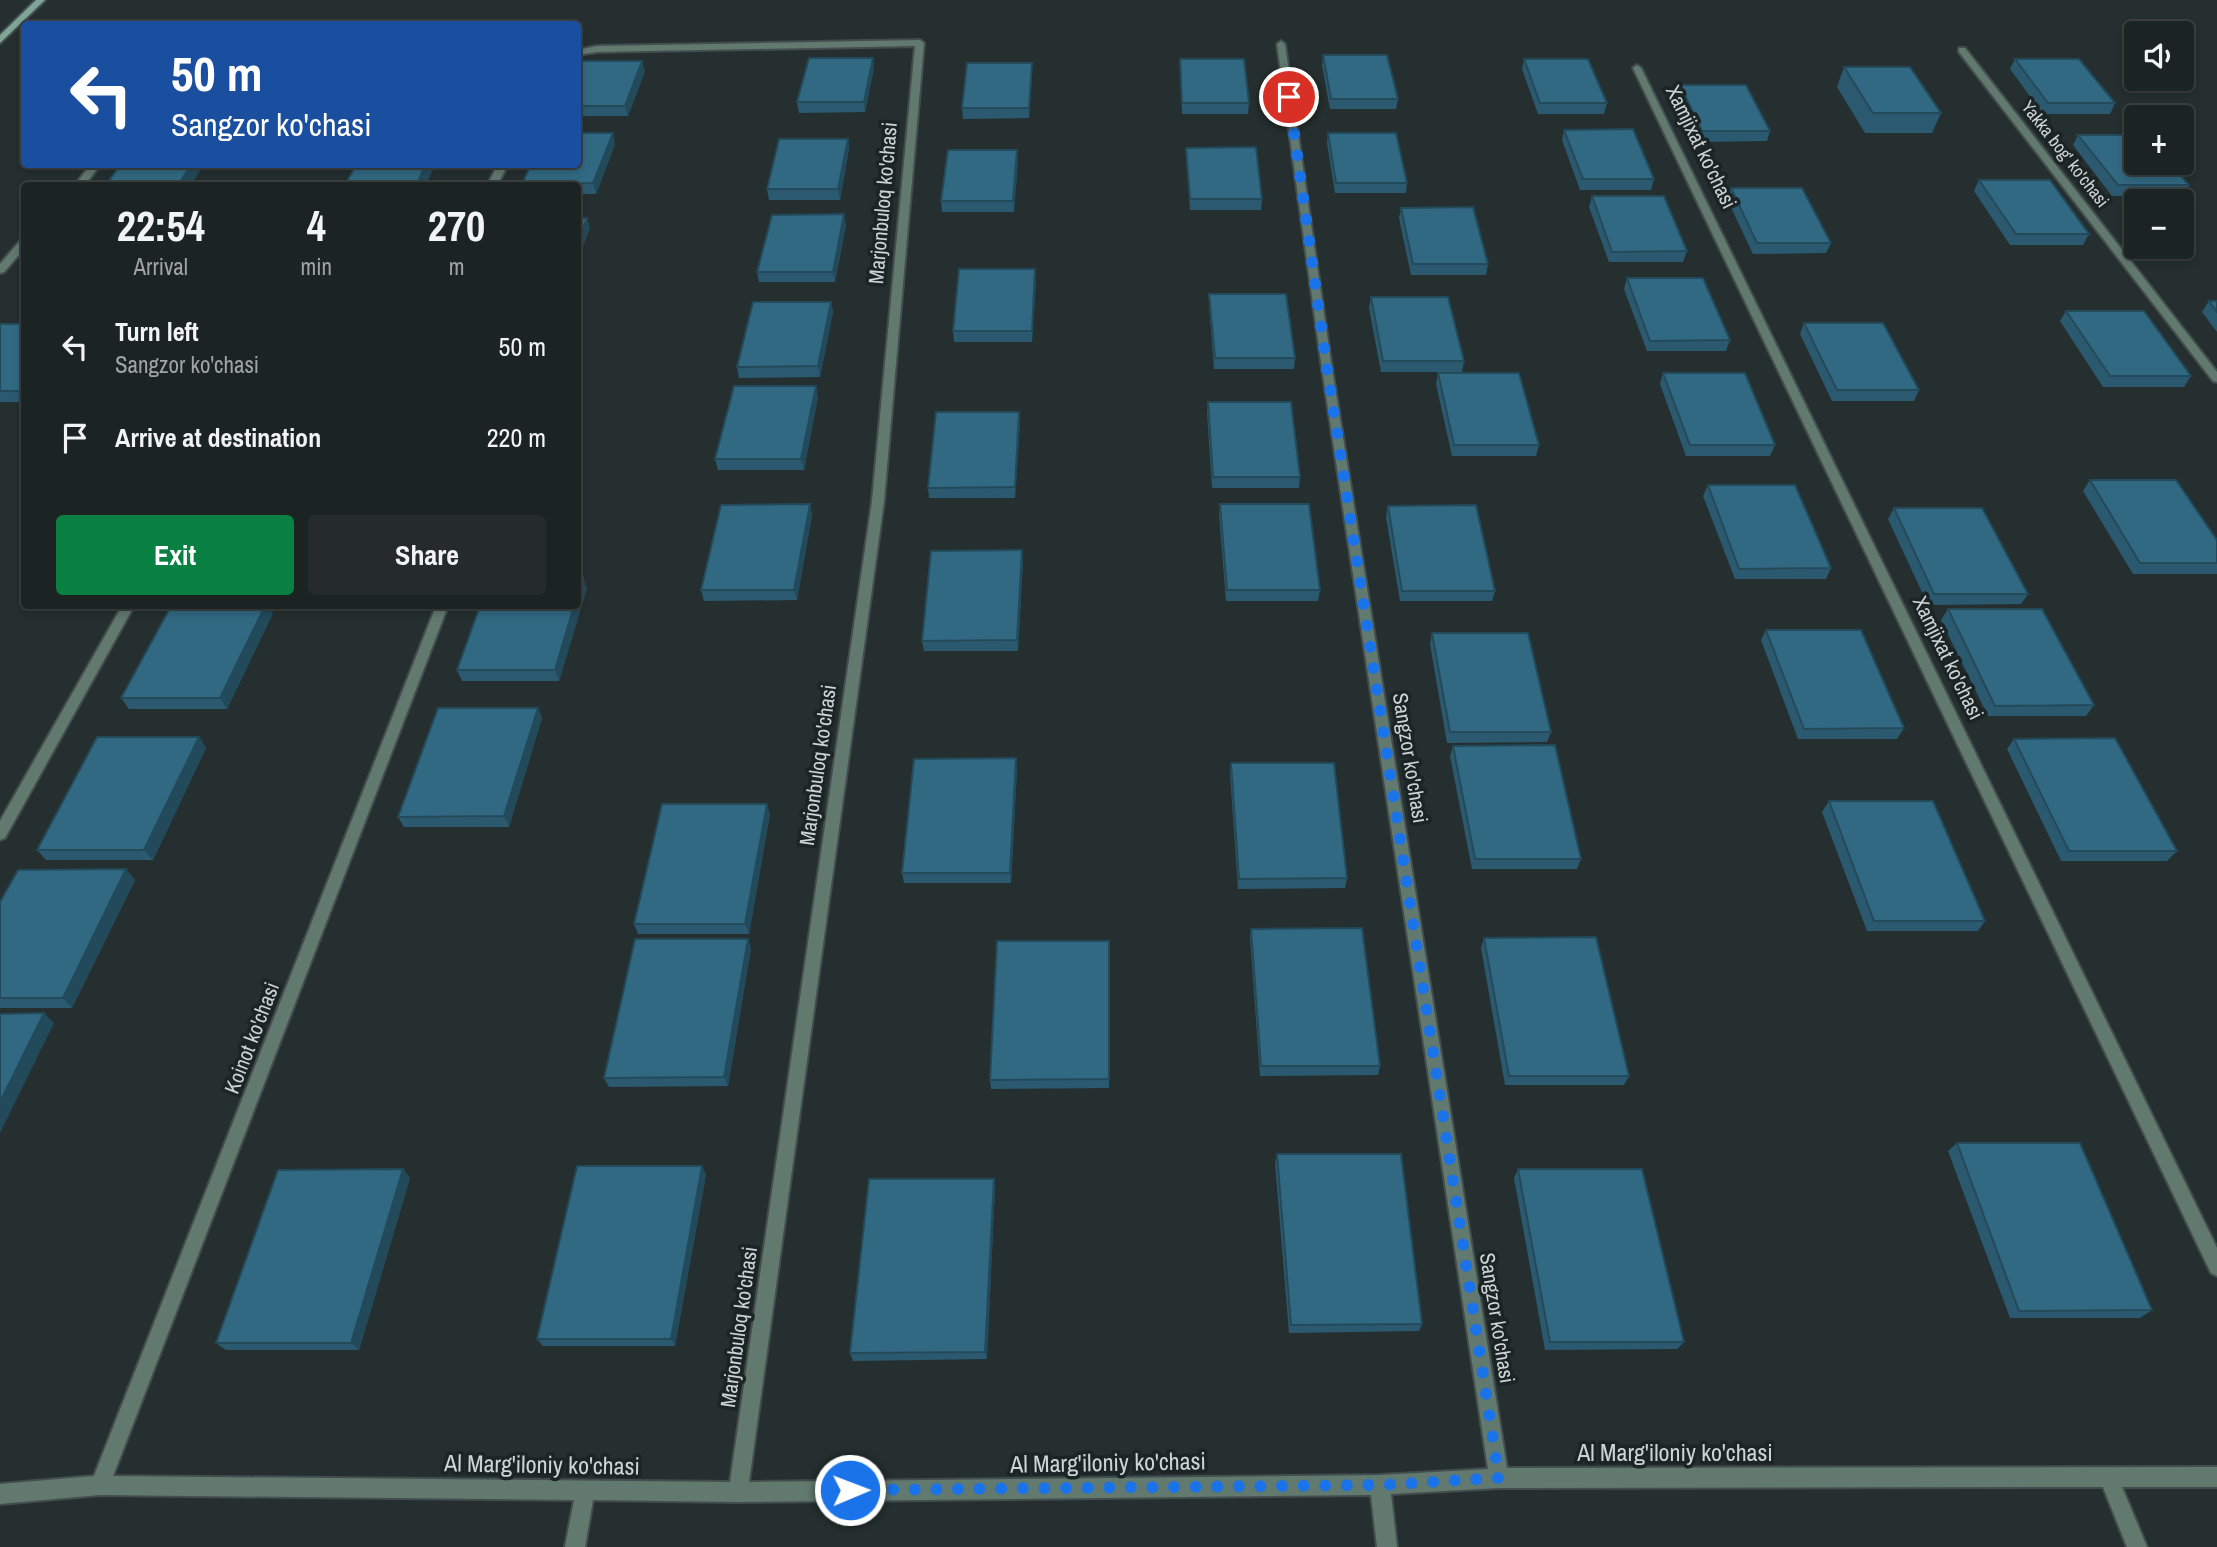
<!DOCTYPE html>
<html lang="en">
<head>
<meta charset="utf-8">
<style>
  :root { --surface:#1c2323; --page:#252b2b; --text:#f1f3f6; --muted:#a0a4a6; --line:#3a4041; --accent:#0b8043 }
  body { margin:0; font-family:"Archivo Narrow",sans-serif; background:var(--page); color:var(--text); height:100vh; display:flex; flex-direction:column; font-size:26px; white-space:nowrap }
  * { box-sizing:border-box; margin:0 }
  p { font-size:23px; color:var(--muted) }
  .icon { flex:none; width:38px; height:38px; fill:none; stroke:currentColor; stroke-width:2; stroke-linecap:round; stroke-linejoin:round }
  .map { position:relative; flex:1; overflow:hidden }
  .details { position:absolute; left:21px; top:182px; width:560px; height:427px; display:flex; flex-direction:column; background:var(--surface); border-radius:7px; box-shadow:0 4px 10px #0003,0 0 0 2px var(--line) }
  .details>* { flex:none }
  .banner { position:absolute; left:21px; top:21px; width:560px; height:147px; border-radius:7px; box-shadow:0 4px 10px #0003,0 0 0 2px var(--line); background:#1a4fa0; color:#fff; overflow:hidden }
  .tools { position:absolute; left:2124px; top:21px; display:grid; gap:14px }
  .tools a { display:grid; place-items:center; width:70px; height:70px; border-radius:7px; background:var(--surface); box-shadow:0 4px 10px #0003,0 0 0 2px var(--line); font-size:35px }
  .pin { position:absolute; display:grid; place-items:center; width:60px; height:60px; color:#fff; margin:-30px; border:4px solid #fff; border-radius:50%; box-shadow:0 2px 7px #0007 }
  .me { position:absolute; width:77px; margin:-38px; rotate:89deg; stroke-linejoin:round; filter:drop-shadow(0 0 5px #0008) }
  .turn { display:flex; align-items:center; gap:24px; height:147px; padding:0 35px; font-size:32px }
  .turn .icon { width:91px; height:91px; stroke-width:2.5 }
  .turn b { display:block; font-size:49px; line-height:60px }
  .eta { display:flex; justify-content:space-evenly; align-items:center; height:119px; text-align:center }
  .eta b { font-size:42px; font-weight:700; line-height:49px }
  .action { display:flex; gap:14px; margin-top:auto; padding:14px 35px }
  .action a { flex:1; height:80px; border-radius:7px; background:var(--accent); color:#fff; font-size:28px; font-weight:700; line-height:80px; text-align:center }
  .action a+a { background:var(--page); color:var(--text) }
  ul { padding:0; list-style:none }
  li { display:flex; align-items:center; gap:21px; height:91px; padding:0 35px }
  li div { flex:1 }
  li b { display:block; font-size:26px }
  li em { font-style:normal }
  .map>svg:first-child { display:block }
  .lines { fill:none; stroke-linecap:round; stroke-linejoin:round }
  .street-casing { stroke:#434d4d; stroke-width:4 }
  .secondary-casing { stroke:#434d4d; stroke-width:4 }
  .street { fill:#62796f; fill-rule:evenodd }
  .secondary { fill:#7ea595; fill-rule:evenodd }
  .wall { fill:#2b5a70 }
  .shaded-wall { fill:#234a5b }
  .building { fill:#326982; stroke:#234a5b; stroke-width:2 }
  .route { stroke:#1a73e8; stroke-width:12; stroke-dasharray:0 21.6 }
  .labels { text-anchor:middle; stroke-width:7; stroke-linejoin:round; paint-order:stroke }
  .far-street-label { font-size:18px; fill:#ced4d4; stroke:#1c2526 }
  .street-label { font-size:21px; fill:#ced4d4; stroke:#1c2526 }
  .near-street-label { font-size:24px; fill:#ced4d4; stroke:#1c2526 }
</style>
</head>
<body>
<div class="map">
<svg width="2217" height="1547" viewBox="0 0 2217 1547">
  <rect width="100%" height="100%" fill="#252f2f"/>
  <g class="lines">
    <g class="street-casing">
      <g id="street">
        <path d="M920,40L924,43L884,501L749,1482L1380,1475L1488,1469L1321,362L1277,44L1281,41L1285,44L1331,362L1507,1468L2217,1467V1487H2122L2147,1547H2127L2103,1487L1499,1488L1391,1494L1397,1547H1377L1371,1495L738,1502L593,1500L585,1547H565L574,1500L100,1495L0,1504V1484L94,1476L436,606H448L113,1476L730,1482L872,501L915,46L597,52L578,55V50L597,46Z"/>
        <path d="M1959,48H1965L2217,372V382L2213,381L1959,52Z"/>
        <path d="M1637,65L1641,68L2217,1248V1276L2211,1273L1633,68Z"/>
        <path d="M91,164H101L84,186H74Z"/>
        <path d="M498,164H508L497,186H487Z"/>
        <path d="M24,240V249L4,272L0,273V264L20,241Z"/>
        <path d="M122,606H134L5,838L0,840V821Z"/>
      </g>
    </g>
    <g class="secondary-casing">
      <path id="secondary" d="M36,0H45L0,43V35Z"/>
    </g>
    <use href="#street" class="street"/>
    <use href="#secondary" class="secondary"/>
  </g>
  <g class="wall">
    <path d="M1323,55L1398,99L1396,109H1330L1322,65Z"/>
    <path d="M1180,59L1249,103L1248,114H1182Z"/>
    <path d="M1524,59L1607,103L1604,114H1538L1522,69Z"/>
    <path d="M2015,59L2115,103L2110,114H2043L2010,69Z"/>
    <path d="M578,61L645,71L628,116H578Z"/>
    <path d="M1844,67L1941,113L1932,133H1865L1837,87Z"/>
    <path d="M874,68L865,112L799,113L797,102Z"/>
    <path d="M1032,74L1029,118L963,119L962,108Z"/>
    <path d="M1680,85L1770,131L1767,141L1699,142L1677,95Z"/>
    <path d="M1564,130L1654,179L1651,190H1580L1562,140Z"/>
    <path d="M1328,133L1407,183L1406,193H1335L1327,143Z"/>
    <path d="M2078,135L2189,185L2183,196H2112L2073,145Z"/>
    <path d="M848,139L849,149L840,200H769L767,189Z"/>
    <path d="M615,144L596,194H578V186H523L522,184Z"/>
    <path d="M1186,148L1262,199L1261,210H1190L1186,158Z"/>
    <path d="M1017,150L1018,160L1014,212H942L941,201Z"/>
    <path d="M121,164H204L190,186H111L108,182Z"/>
    <path d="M1979,180L2089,234L2083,245H2010L1974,191Z"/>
    <path d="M1731,188L1831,243L1826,253L1753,254L1727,199Z"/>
    <path d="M1592,196L1687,251L1683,262H1609L1589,207Z"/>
    <path d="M1401,208L1488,264L1486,275H1411L1399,218Z"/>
    <path d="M846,225L835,282H759L757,272Z"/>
    <path d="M1627,278L1730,340L1726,351H1647L1624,289Z"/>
    <path d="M1036,279L1032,342H954L953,331Z"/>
    <path d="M1209,294L1295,358L1294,369H1214L1209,305Z"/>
    <path d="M1371,297L1464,361L1462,372H1381L1369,308Z"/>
    <path d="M2209,301H2217V332L2202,312Z"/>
    <path d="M831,302L833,312L820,377L739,378L737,367Z"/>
    <path d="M2066,311L2191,376L2184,387H2103L2060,321Z"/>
    <path d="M1804,323L1919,390L1914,401H1832L1800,334Z"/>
    <rect x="0" y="324" width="24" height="78"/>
    <path d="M1438,373L1539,445L1536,456H1452L1436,384Z"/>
    <path d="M1663,373L1775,445L1770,456H1686L1660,384Z"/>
    <path d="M818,397L804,470H718L715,459Z"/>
    <path d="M1208,402L1300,477L1299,488H1212L1207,413Z"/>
    <path d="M1020,422L1015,498H929L928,488Z"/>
    <path d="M2090,480L2217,540V574H2133L2083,491Z"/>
    <path d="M1708,485L1831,568L1826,579H1735L1703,496Z"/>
    <path d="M810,504L812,515L797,600L704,601L701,590Z"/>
    <path d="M1220,504L1320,590L1318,601H1226L1219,515Z"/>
    <path d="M1388,506L1495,591L1492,601H1400L1386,517Z"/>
    <path d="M1894,508L2028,594L2021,604L1928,605L1888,519Z"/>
    <path d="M1023,561L1018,651H924L922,641Z"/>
    <path d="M587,588L559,681H462L457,670Z"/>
    <path d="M1948,609L2094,705L2086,716H1988L1941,620Z"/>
    <path d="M273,613L227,709H129L121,698Z"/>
    <path d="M1766,630L1904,728L1897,739H1798L1761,640Z"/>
    <path d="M1432,633L1551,732L1547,742L1447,743L1430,644Z"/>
    <path d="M538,708L542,718L509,827H404L398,817Z"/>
    <path d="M199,737L206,748L153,860H46L37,850Z"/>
    <path d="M2014,739L2177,851L2167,861H2061L2007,749Z"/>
    <path d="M1453,746L1581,859L1577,869H1472L1450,756Z"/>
    <path d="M1231,763L1347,878L1345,888L1238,889L1230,774Z"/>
    <path d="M1017,769L1011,883H904L902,873Z"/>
    <path d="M1829,801L1985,921L1978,931H1867L1822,812Z"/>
    <path d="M770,814L749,934H638L634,924Z"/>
    <path d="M135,880L72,1008H0V902Z"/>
    <path d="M1251,929L1380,1066L1378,1075L1260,1076L1250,938Z"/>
    <path d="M1484,938L1629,1076L1624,1085H1505L1481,948Z"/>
    <path d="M1109,941V1088L991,1089L990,1080Z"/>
    <path d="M751,948L728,1086L609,1087L604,1078Z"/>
    <path d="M1957,1143L2152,1310L2140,1318H2010L1948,1151Z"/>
    <path d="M1277,1154L1422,1324L1419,1331L1289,1333L1275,1163Z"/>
    <path d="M702,1166L706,1175L675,1346H543L537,1339Z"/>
    <path d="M403,1169L410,1178L359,1350H226L216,1343Z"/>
    <path d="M1518,1169L1684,1342L1677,1349L1545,1350L1514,1178Z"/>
    <path d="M994,1179L995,1187L987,1359L853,1361L850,1353Z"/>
  </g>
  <g class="shaded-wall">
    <path d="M873,58L874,68L865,112L864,102Z"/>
    <path d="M642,61L645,71L628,116L625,106Z"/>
    <path d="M1032,63V74L1029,118V108Z"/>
    <path d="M613,133L615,144L596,194L593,183Z"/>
    <path d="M848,139L849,149L840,200L838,189Z"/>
    <path d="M1017,150L1018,160L1014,212L1013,201Z"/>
    <path d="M192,164H204L190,186H182L180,182Z"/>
    <path d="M426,164H436L425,186H416Z"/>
    <path d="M844,214L846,225L835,282L833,272Z"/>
    <path d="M587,218L590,228L578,261V241Z"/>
    <path d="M1035,269L1036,279L1032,342V331Z"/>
    <path d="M831,302L833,312L820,377L818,366Z"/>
    <path d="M816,386L818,397L804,470L801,459Z"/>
    <path d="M1019,412L1020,422L1015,498V487Z"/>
    <path d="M810,504L812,515L797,600L794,590Z"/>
    <path d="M1022,550L1023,561L1018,651L1017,640Z"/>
    <path d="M583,577L587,588L559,681L555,670L574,606H578V594Z"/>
    <path d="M265,606H269L273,613L227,709L220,698Z"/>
    <path d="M538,708L542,718L509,827L504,816Z"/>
    <path d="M199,737L206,748L153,860L144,850Z"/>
    <path d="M1016,758L1017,769L1011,883L1010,873Z"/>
    <path d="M767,804L770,814L749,934L745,924Z"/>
    <path d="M126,869L135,880L72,1008L63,998Z"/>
    <path d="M748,939L751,948L728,1086L724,1077Z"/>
    <path d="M44,1013L54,1023L0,1133V1102Z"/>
    <path d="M702,1166L706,1175L675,1346L671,1339Z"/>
    <path d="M403,1169L410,1178L359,1350L351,1343Z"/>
    <path d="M994,1179L995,1187L987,1359L985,1352Z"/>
  </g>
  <g class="building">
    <path d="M1323,55H1387L1398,99H1331Z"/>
    <path d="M809,58H873L864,102H797Z"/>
    <path d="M1180,59H1244L1249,103H1182Z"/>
    <path d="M1524,59H1588L1607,103H1540Z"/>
    <path d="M2015,59H2079L2115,103H2048Z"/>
    <path d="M578,61H642L625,106H578Z"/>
    <path d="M967,63H1032L1029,108H962Z"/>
    <path d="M1844,67H1910L1941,113H1873Z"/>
    <path d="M1680,85H1746L1770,131H1702Z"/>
    <path d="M1633,129L1654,179H1583L1564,130Z"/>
    <path d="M578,133H613L593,183L522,184L531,164H578Z"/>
    <path d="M1328,133H1396L1407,183H1336Z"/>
    <path d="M2078,135H2137V163H2170L2189,185H2118Z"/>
    <path d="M779,139H848L838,189H767Z"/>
    <path d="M1256,147L1262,199H1190L1186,148Z"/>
    <path d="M948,150H1017L1013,201H941Z"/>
    <path d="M121,164H192L180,182H108Z"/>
    <path d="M357,164H426L416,186H344Z"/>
    <path d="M1979,180H2050L2089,234H2016Z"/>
    <path d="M1731,188H1802L1831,243H1757Z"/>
    <path d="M1592,196H1664L1687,251L1612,252Z"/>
    <path d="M1473,207L1488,264H1413L1401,208Z"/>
    <path d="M844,214L833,272H757L772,215Z"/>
    <path d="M578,218H587L578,241Z"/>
    <path d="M959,269H1035L1032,331H953Z"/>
    <path d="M1627,278H1703L1730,340L1650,341Z"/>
    <path d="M1209,294H1286L1295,358H1215Z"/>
    <path d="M1371,297H1448L1464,361H1383Z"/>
    <path d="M2209,301H2217V312Z"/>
    <path d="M753,302H831L818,366L737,367Z"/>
    <path d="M2066,311H2144L2191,376H2110Z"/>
    <path d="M1804,323H1883L1919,390H1837Z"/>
    <path d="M0,324H24V387L22,391H0Z"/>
    <path d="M1438,373H1519L1539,445H1454Z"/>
    <path d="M1663,373H1745L1775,445H1690Z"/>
    <path d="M734,386H816L801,459H715Z"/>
    <path d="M1208,402H1291L1300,477H1213Z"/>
    <path d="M936,412H1019L1015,487L928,488Z"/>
    <path d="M2090,480H2176L2217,540V563H2140Z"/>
    <path d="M1708,485H1795L1831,568L1739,569Z"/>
    <path d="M810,504L794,590H701L721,505Z"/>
    <path d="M1220,504H1309L1320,590H1227Z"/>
    <path d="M1476,505L1495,591H1402L1388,506Z"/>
    <path d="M1894,508H1982L2028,594H1934Z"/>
    <path d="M1022,550L1017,640L922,641L931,551Z"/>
    <path d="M578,577H583L578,594Z"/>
    <path d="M171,606H265L220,698H121Z"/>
    <path d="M480,606H574L555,670H457Z"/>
    <path d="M1948,609H2042L2094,705L1995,706Z"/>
    <path d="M1766,630H1861L1904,728L1804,729Z"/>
    <path d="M1432,633H1528L1551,732H1450Z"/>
    <path d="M438,708H538L504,816L398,817Z"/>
    <path d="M97,737H199L144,850H37Z"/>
    <path d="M2115,738L2177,851H2069L2014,739Z"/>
    <path d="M1555,745L1581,859H1475L1453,746Z"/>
    <path d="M1016,758L1010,873H902L914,759Z"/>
    <path d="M1231,763H1334L1347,878L1239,879Z"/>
    <path d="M1829,801H1933L1985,921H1874Z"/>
    <path d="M662,804H767L745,924H634Z"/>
    <path d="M126,869L63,998H0V902L18,870Z"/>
    <path d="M1362,928L1380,1066H1261L1251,929Z"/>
    <path d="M1596,937L1629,1076H1509L1484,938Z"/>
    <path d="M635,939H748L724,1077L604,1078Z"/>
    <path d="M997,941H1109V1079L990,1080Z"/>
    <path d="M44,1013L0,1102V1014Z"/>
    <path d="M1957,1143H2080L2152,1310L2019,1311Z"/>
    <path d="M1277,1154H1401L1422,1324L1291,1325Z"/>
    <path d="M577,1166H702L671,1339H537Z"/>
    <path d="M403,1169L351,1343H216L278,1170Z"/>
    <path d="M1518,1169H1642L1684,1342H1550Z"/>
    <path d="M869,1179H994L985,1352L850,1353Z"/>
  </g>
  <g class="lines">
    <path class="route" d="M850,1490L1380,1485L1499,1478L1326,362L1289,97"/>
  </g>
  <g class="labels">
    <g class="far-street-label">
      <text transform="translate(2065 154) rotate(52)" y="6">Yakka bog' ko'chasi</text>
    </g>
    <g class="street-label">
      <text transform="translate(1701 147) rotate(64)" y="7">Xamjixat ko'chasi</text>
      <text transform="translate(883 203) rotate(-85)" y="7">Marjonbuloq ko'chasi</text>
      <text transform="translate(1948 658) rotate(64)" y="7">Xamjixat ko'chasi</text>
      <text transform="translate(1410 758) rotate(81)" y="7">Sangzor ko'chasi</text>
      <text transform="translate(818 765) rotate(-82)" y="7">Marjonbuloq ko'chasi</text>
      <text transform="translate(252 1038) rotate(-69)" y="7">Koinot ko'chasi</text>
      <text transform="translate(1497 1318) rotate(81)" y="7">Sangzor ko'chasi</text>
      <text transform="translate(739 1327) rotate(-82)" y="7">Marjonbuloq ko'chasi</text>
    </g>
    <g class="near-street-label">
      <text x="1675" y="1461">Al Marg'iloniy ko'chasi</text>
      <text transform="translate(1108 1463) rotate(-1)" y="8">Al Marg'iloniy ko'chasi</text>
      <text transform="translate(542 1465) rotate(1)" y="8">Al Marg'iloniy ko'chasi</text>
    </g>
  </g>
</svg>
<div class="tools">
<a><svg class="icon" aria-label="sound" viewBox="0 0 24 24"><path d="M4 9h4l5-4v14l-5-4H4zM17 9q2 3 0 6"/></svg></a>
<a>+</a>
<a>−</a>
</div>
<div class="pin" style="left:1289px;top:97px;background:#d93025"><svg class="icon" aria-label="arrive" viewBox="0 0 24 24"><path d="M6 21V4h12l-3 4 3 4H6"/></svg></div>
<svg class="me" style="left:850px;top:1490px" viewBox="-20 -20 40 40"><circle r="17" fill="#1a73e8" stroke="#fff" stroke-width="3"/><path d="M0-11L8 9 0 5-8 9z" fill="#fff"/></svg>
<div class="banner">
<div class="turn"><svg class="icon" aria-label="left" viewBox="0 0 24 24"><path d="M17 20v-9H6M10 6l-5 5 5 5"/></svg><div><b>50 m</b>Sangzor ko'chasi</div></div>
</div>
<section class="details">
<div class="eta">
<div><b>22:54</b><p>Arrival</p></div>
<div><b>4</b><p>min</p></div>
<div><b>270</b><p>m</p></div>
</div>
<ul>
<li><svg class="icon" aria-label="left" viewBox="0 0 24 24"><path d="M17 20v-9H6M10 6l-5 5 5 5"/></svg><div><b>Turn left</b><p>Sangzor ko'chasi</p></div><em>50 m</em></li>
<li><svg class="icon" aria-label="arrive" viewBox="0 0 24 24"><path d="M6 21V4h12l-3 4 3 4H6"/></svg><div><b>Arrive at destination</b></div><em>220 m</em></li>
</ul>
<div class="action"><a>Exit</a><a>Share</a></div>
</section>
</div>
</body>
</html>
